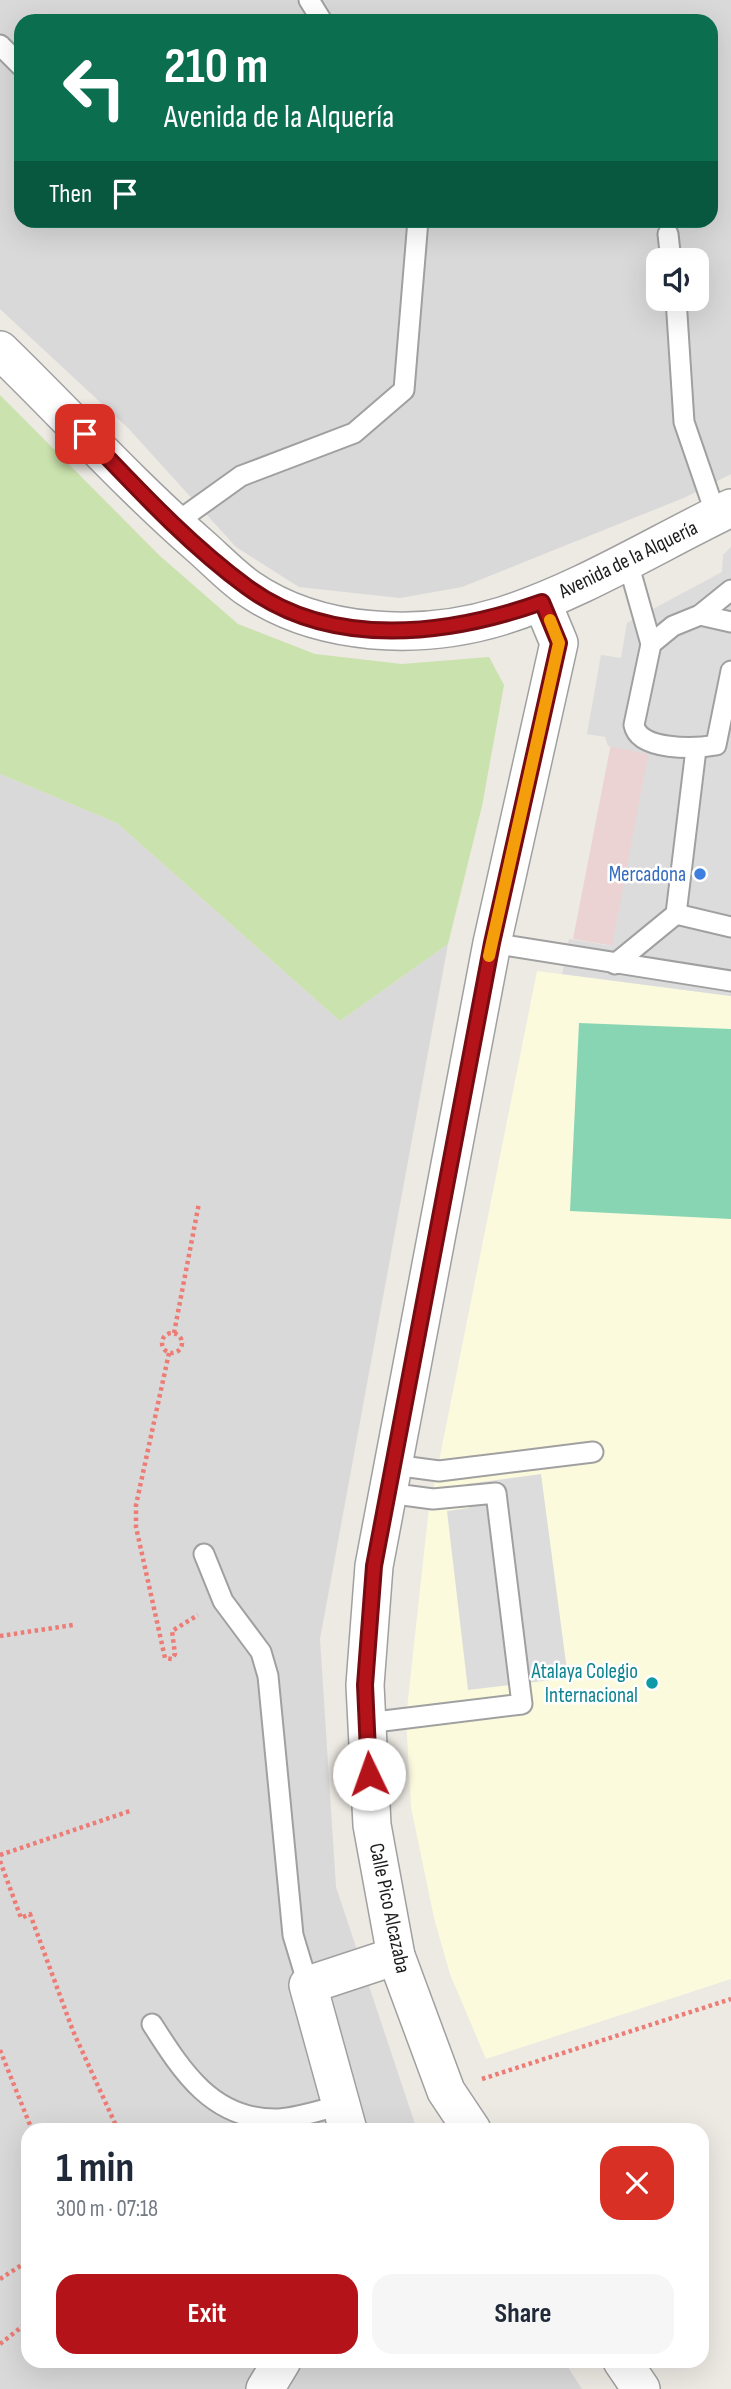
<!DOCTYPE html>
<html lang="en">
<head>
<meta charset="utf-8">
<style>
  :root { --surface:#fff; --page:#f6f6f7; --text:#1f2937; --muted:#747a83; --accent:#b5131a }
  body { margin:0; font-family:"Sofia Sans Condensed",sans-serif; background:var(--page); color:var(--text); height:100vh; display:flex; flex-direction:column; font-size:26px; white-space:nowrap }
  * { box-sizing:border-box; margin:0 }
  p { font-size:23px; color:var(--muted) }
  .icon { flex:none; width:38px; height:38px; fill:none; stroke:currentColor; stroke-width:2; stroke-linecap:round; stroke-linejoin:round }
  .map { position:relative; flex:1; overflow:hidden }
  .details { position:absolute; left:21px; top:2123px; width:688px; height:245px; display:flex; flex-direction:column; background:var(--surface); border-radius:21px; box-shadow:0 7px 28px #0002 }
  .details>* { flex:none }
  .guide { position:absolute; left:14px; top:14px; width:704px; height:214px; border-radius:21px; box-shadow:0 7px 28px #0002; background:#0b6e4f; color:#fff; overflow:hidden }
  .tools { position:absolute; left:646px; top:248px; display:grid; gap:14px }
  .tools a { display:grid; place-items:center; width:63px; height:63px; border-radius:14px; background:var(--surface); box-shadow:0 7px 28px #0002; font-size:35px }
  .pin { position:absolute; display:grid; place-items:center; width:60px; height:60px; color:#fff; margin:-30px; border-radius:14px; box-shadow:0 4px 10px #0006 }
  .me { position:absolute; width:77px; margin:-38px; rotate:357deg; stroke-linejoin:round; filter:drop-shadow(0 0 5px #0008) }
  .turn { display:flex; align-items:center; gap:24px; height:147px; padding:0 35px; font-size:32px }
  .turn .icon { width:91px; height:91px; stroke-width:2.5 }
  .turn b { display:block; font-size:49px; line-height:60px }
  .then { display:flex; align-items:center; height:66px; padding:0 35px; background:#0003; gap:14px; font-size:26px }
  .round { display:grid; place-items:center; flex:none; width:74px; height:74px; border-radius:21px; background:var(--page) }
  .headline { display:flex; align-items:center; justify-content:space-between; height:119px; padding:0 35px }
  h1 { font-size:42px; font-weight:700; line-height:52px }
  .cta { display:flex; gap:14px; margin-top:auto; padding:14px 35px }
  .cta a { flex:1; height:80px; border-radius:21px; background:var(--accent); color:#fff; font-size:28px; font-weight:700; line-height:80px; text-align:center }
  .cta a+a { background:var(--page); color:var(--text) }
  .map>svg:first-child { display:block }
  .residential { fill:#dad9d9; fill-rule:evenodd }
  .commercial { fill:#ecd3d3 }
  .education { fill:#fbfadd }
  .grass { fill:#cae2ad }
  .pitch { fill:#88d5b4 }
  .parking { fill:#dcdcdc }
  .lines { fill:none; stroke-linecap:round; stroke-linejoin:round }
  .service-casing { stroke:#a0a0a0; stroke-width:23 }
  .minor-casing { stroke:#a0a0a0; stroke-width:40 }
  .path { stroke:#ec7c75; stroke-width:4.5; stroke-dasharray:3.5 3.5; stroke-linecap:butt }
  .service { stroke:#fff; stroke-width:19 }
  .minor { stroke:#fff; stroke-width:37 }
  .route-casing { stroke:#760c11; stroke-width:18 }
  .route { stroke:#b5131a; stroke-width:12 }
  .slow { stroke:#f59e0b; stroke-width:12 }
  .shop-dot { fill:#3f7fe0; stroke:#fff; stroke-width:2.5 }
  .culture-dot { fill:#0f9aa8; stroke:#fff; stroke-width:2.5 }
  .labels { text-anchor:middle; stroke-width:5; stroke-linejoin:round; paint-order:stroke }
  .street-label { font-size:21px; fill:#1c1c1c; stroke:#fff }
  .shop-label { font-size:21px; fill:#366cbe; stroke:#fff; text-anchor:end }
  .culture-label { font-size:21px; fill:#0d838f; stroke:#fff; text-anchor:end }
</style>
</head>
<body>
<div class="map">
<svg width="731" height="2389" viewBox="0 0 731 2389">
  <rect width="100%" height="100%" fill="#ede9e3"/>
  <g class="residential">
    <path d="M0,0H731V474L686,497L462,587L400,598L299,587L236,547L129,429L0,309ZM21,21H710V220H21ZM658,261H696V299H658Z"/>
    <path d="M0,774L117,823L340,1021L448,944L320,1639L336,1887L417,2130H28V2361H564L582,2389H0Z"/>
  </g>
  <path class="commercial" d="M635,620L731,966L573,939Z"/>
  <path class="education" d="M537,971L731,996V1979L486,2059L450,1974L434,1918L411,1807L406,1718L428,1516Z"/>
  <path class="grass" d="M0,395L160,556L238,624L315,654L402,664L489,657L504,685L482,806L448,944L340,1021L117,823L0,774Z"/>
  <path class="pitch" d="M579,1023L731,1029V1219L570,1211Z"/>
  <g class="parking">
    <path d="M731,547V996L562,974L569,939L612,946L648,754L608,746L605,737L587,734L601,655L621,658L627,623L722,572L723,555Z"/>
    <path d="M541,1474L568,1678L468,1690L447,1511L469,1508L467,1484Z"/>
  </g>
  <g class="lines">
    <g class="service-casing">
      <g id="service">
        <path d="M309,0L322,21"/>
        <path d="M0,45L21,66"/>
        <path d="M668,234L671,261"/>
        <path d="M676,299L684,422L716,515"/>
        <path d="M174,524L241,476L354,433L404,390L418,220"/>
        <path d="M627,559L651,644"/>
        <path d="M731,590L700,615L673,626L651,644L634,725C639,751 695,749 716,745L731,671"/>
        <path d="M700,615L731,622"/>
        <path d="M676,914L696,749"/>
        <path d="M492,943L731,981"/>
        <path d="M615,964L676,914L731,927"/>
        <path d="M394,1465L439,1471L593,1452"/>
        <path d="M204,1554L223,1601L261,1652L268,1676L293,1935L308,1985"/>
        <path d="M367,1723L522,1704L496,1493L433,1499L388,1493"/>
        <path d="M152,2024C182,2071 212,2119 275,2119C296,2119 319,2110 339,2106"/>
      </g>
    </g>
    <g class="minor-casing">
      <g id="minor">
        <path d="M0,350C67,415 130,485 200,546C216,560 231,576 248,588C319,637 421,641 502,616C581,591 656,544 731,508"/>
        <path d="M348,2130L308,1985L396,1956"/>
        <path d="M472,2130L446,2091L396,1956L372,1825L365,1685L374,1566L492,943L559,643L542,602"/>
        <path d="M622,2361L641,2389"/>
        <path d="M265,2389L282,2361"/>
      </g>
    </g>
    <g class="path">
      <path d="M174,1333L199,1203"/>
      <circle cx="172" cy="1343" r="10"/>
      <path d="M169,1353L136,1505V1527L165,1658L172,1659L175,1654L172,1631L198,1615"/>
      <path d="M0,1636L73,1625"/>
      <path d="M0,1855L130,1811"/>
      <path d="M0,1861L21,1918L30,1914L73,2031L118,2130"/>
      <path d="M0,2050L32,2130"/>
      <path d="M482,2079L731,1999"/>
      <path d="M0,2279L28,2261"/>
      <path d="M0,2344L28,2322"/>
    </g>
    <use href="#service" class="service"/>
    <use href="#minor" class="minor"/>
  </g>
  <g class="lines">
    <g class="route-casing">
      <path id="route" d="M85,434C136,487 187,543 247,587C333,650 449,635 542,602L559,643L492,943L374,1566L365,1685L369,1774"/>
    </g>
    <use href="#route" class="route"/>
    <path class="slow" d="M489,956L559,643L550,620"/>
  </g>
  <circle class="shop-dot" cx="700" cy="874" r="7"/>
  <circle class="culture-dot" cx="652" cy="1683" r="7"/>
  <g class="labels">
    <g class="street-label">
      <text transform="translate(628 559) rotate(-26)" y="7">Avenida de la Alquería</text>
      <text transform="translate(390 1908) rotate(78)" y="7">Calle Pico Alcazaba</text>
    </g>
    <g class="shop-label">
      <text x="686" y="881">Mercadona</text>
    </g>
    <g class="culture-label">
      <text x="638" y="1678">Atalaya Colegio<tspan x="638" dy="24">Internacional</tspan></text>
    </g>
  </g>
</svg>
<div class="tools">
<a><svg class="icon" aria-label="sound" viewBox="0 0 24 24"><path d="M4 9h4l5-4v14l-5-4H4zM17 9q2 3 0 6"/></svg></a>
</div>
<div class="pin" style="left:85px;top:434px;background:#d93025"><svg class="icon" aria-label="arrive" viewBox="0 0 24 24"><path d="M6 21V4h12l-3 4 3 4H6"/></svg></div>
<svg class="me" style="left:369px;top:1774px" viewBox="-20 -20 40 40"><circle r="19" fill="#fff"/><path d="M0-13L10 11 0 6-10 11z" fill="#b5131a"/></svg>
<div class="guide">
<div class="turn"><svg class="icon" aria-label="left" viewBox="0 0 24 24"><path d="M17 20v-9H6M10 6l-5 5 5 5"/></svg><div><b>210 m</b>Avenida de la Alquería</div></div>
<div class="then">Then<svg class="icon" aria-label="arrive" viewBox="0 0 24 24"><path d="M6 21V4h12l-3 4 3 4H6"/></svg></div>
</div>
<section class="details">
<div class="headline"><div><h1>1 min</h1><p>300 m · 07:18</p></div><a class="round" style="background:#d93025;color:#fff"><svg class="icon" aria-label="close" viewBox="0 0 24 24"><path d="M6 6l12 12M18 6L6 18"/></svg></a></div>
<div class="cta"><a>Exit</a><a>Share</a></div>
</section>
</div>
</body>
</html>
